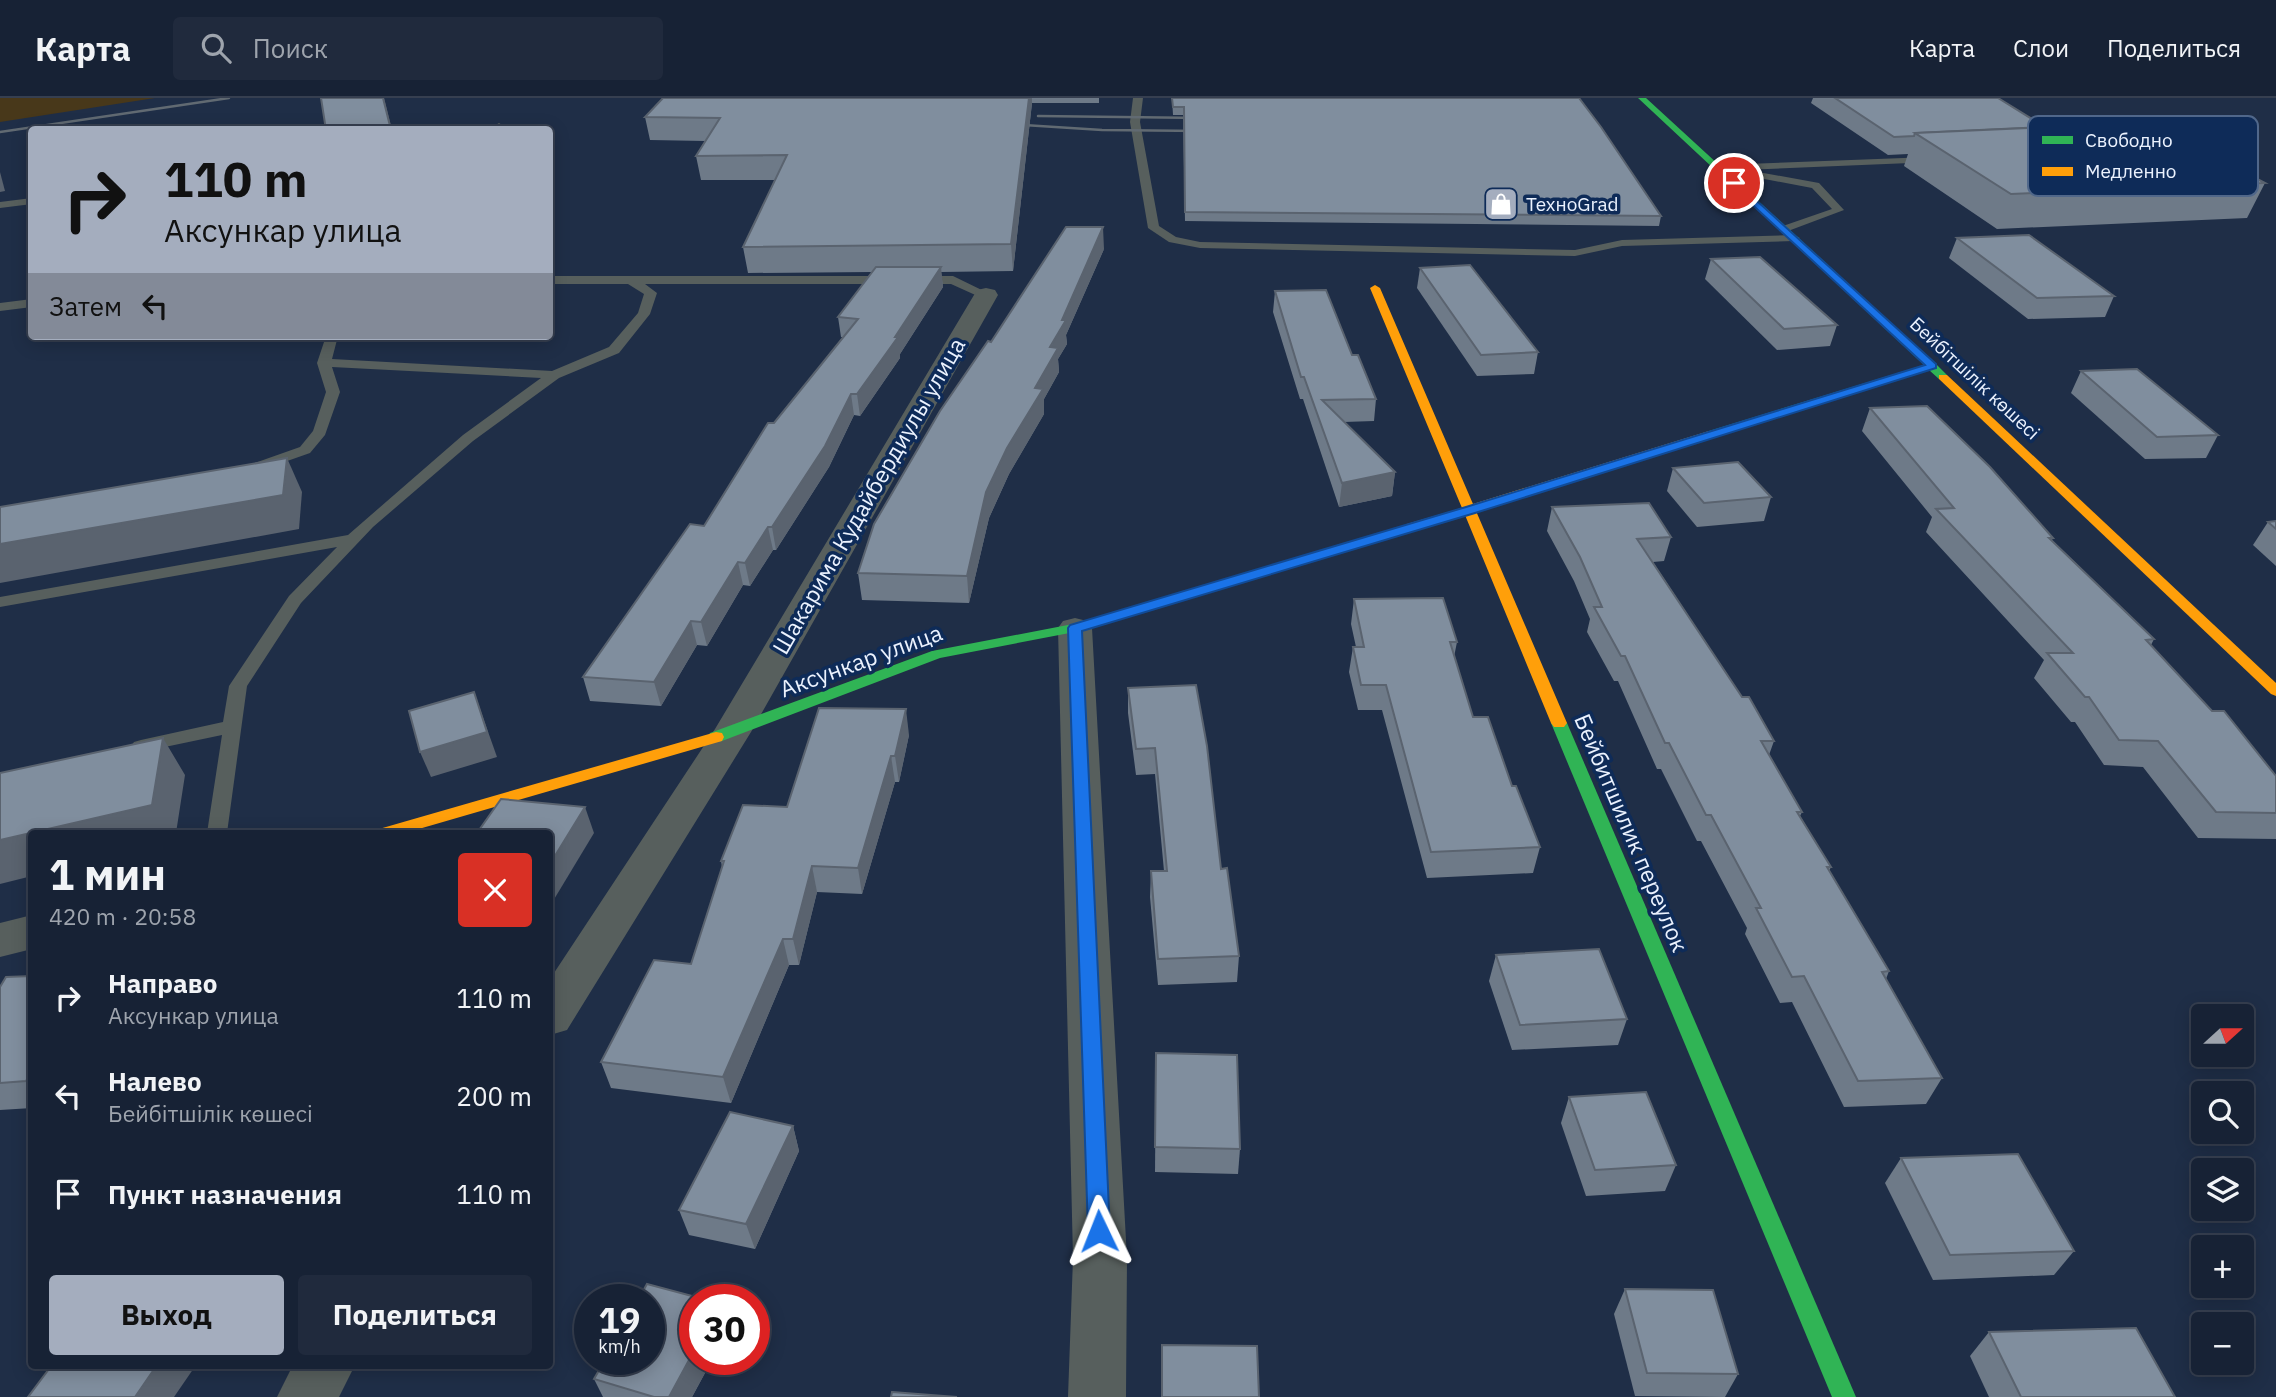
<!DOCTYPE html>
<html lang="ru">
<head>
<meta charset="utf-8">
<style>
  :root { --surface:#172235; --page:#202a3d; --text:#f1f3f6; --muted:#9ea4ad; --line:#363f50; --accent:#a4adbe }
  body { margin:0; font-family:"IBM Plex Sans",sans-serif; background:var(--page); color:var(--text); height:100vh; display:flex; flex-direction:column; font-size:26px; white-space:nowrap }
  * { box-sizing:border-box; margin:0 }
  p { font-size:23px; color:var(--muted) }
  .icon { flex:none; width:38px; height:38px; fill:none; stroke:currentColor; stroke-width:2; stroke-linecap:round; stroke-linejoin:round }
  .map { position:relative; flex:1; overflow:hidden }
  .sheet { position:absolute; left:28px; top:732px; width:525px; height:539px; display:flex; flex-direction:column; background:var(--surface); border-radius:7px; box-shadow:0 4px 18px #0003,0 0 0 2px var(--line) }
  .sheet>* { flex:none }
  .hud { position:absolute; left:28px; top:28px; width:525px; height:214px; border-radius:7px; box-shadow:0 4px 18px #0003,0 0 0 2px var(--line); background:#a4adbe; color:#111; overflow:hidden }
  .needle { width:46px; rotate:69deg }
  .controls { position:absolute; left:2191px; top:906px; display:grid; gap:14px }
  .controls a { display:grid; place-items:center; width:63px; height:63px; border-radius:7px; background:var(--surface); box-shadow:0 4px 18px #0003,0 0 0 2px var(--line); font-size:35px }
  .speed { position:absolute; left:574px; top:1186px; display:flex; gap:14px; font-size:35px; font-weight:700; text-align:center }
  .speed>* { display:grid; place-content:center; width:91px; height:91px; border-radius:50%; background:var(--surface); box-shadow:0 4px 18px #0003,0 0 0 2px var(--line); line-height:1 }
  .speed small { font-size:18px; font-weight:400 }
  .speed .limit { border:10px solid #d22; background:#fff; color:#111 }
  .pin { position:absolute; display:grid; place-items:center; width:60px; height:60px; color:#fff; margin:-30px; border:4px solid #fff; border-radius:50%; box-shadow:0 2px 7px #0007 }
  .me { position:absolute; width:77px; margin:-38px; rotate:358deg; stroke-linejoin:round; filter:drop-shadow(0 0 5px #0008) }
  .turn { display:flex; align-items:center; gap:24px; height:147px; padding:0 21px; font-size:32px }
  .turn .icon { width:91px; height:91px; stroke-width:2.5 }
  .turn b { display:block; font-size:49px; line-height:60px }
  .then { display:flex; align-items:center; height:66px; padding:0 21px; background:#0003; gap:14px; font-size:26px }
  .round { display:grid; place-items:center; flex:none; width:74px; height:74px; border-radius:7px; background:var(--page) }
  .headline { display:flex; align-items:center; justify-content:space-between; height:119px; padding:0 21px }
  h1 { font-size:42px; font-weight:800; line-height:52px }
  .action { display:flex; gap:14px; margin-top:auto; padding:14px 21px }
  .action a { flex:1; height:80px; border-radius:7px; background:var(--accent); color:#111; font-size:28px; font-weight:800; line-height:80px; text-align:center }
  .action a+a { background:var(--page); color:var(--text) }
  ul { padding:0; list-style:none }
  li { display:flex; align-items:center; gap:21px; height:98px; padding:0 21px }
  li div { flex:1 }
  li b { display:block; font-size:26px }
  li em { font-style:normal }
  header { display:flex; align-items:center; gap:42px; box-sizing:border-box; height:98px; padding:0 35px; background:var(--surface); border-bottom:2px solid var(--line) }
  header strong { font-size:33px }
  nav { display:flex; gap:38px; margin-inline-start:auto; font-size:24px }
  .search { width:490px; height:63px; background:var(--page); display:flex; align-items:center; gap:18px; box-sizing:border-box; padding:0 24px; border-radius:7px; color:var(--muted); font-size:26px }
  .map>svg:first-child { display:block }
  .green { fill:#48381a }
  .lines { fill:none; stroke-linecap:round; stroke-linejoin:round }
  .lane { fill:#575f5d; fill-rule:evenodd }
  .street { fill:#575f5d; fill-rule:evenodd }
  .fast { fill:#30b455; fill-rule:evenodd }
  .slow { fill:#ff9f0a; fill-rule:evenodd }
  .rail { stroke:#616a72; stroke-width:2.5 }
  .wall { fill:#6e7a88 }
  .shaded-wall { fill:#5a636f }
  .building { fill:#808e9e; stroke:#5a636f; stroke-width:2 }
  .route { fill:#1a73e8; stroke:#114b97; stroke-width:2 }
  .labels { text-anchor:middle; stroke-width:7; stroke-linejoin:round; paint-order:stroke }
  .far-poi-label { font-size:19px; fill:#ebf2fe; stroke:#0e2b58; text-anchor:start }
  .far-street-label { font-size:19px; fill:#ebf2fe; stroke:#0e2b58 }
  .street-label { font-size:23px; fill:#ebf2fe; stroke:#0e2b58 }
  .key { fill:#0e2b58; stroke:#50678a; stroke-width:2 }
  .key-label { font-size:19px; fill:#ebf2fe }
</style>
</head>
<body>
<header>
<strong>Карта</strong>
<div class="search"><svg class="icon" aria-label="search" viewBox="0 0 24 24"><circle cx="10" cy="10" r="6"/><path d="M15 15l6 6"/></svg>Поиск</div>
<nav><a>Карта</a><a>Слои</a><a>Поделиться</a></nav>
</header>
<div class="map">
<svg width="2276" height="1299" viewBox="0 0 2276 1299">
  <rect width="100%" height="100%" fill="#1f2e47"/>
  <path class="green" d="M0,0H155L0,24Z"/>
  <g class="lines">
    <g class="lane">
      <path d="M1133,0H1143L1140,24L1159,128L1176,139L1200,144L1575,152L1622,142L1794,137L1800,140L1794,143L1622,148L1575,158L1200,150L1169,144L1148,130L1130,24Z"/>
      <path d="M499,25L510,32H498L494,28Z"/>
      <path d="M1930,59L1934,60V64L1718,73L1713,70L1718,67Z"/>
      <path d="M1758,74L1819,85L1844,112L1788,133H1780V129L1832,111L1812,90L1754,79L1753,77Z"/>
      <path d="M32,100V106L0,110V104Z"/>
      <path d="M550,178H953L992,197L982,200L951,186H645L657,195L650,216L619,255L559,280L473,343L373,429L301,505L247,588L227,735H207L222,637L141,654L134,652L131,648L134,644L141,642L223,624L229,588L289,498L337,449L0,509V499L348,437L463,337L541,280L332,269L340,294L325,337L310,355L256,374H246L244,371L246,368L300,349L313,333L326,294L317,265L326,238H338L332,261L552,273L609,249L638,215L644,196L628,186H550Z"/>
      <path d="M32,201V209L0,213V205Z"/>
    </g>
    <g class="street">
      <path d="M986,190L995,192L998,197L751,634L567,932L550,937V881L715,631L974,197L977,192Z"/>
      <path d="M1075,520L1087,523L1092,530L1127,1160L1126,1299H1068L1073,1160L1058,530L1063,523Z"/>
      <path d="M32,817V851L0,859V825Z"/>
      <path d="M293,1267H355L339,1299H277Z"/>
    </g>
    <g class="fast">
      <path d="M1638,0H1646L1936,266L1947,277V281H1939L1929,272L1717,339H1709V333L1924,267Z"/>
      <path d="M1412,425L1418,429L1417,432L1080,533L940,560L722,643L716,644L708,639L710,635L932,553L1073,526Z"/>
      <path d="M1559,620L1567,625L1856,1299H1832L1551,625Z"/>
    </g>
    <g class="slow">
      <path d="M1375,187L1380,190L1473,406L1709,333H1717L1719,336L1476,413L1567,625L1564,629H1554L1551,625L1465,417L1412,433L1406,429L1407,426L1462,410L1370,190Z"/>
      <path d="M1939,277H1947L2276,585V598L2271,596L1939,281Z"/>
      <path d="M716,634L722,635L724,639L722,643L405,735H377L379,731Z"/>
    </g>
    <g class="rail">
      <path d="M1038,18L1203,20"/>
      <path d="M1010,26L1102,32L1203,33"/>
      <path d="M0,34L229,0"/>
    </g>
  </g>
  <g class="wall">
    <path d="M663,0H1099V5H1032L1013,173L941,174L943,189L900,256V260L860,318L854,317L829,369L776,452H773L750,488L743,487L707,548L697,547L661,608L590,603L583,579L704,428L774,325L843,239H841L838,219L872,174L748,175L743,149L775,82H701L696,58L705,43L650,42L645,19Z"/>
    <path d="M1172,0H1579L1661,118L1659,128L1185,123L1183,17H1173Z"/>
    <path d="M1813,0H1998L2045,29L2086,35L2265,85L2247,120L1997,131L1904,68L1908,56L1888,57L1811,5Z"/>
    <path d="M1957,140L2114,198L2105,219L2028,221L1949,160Z"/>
    <path d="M1104,151L1066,237L1067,246L1058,261L1059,274L1044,301V316L1009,376L989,420L969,505L862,502L858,475L991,244Z"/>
    <path d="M1711,161L1837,227L1830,248L1777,252L1705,181Z"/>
    <path d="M1420,170L1538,254L1534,276L1477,278L1417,190Z"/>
    <path d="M1275,193L1352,257L1376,301L1374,323L1344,324L1395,374L1392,398L1339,409L1303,301H1300L1273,214Z"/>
    <path d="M2081,273L2218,337L2206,360L2145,361L2071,295Z"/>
    <path d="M1870,310L2053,440L2052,442L2154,541L2151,547L2212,613L2276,678V741L2198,740L2143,669L2104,667L2075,624H2071L2034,580L2044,562L1926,434L1932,419L1862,333Z"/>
    <path d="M1673,370L1771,399L1764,423L1697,429L1667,393Z"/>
    <path d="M1552,409L1671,439L1664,463L1653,464L1742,599L1774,643L1769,657L1802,714L1800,718L1831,769L1829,773L1889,873L1886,881L1942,980L1926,1006L1844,1009L1792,904L1780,905L1745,836L1747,830L1701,743H1697L1661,671H1657L1618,583H1614L1587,534L1590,521L1574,483L1547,433Z"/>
    <path d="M2276,423V468L2253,447L2268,424Z"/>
    <path d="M1354,501L1457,544L1454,559L1473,619L1512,688L1540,749L1533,775L1427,780L1382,612H1358L1349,574L1353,549H1356L1351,526Z"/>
    <path d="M1128,590L1221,771L1239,858L1237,884L1158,887L1150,799L1151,773H1164L1155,676L1136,677L1128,615Z"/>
    <path d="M909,637L899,684H895L862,796L817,794L799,867H789L731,1005L611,990L601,964L691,866L722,769L721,763Z"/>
    <path d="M1496,857L1627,921L1618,947L1512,952L1489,883Z"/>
    <path d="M32,878V1010L0,1012V889Z"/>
    <path d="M1156,955L1240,1051L1238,1076L1155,1074Z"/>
    <path d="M1569,999L1676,1067L1665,1093L1586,1098L1561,1025Z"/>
    <path d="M793,1028L799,1053L755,1151L689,1137L679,1112Z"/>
    <path d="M1901,1060L2074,1153L2054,1177L1933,1182L1885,1085Z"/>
    <path d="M1625,1191L1738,1276L1725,1299L1635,1298L1614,1216Z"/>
    <path d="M1989,1234L2175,1299H1989L1970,1258Z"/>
    <path d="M712,1262L692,1299H603L594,1281Z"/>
  </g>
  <g class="shaded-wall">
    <path d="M383,0H384L392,32H391Z"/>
    <path d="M1029,0H1032V5L1013,173L1011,146Z"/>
    <path d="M0,74L5,93L0,94Z"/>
    <path d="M1103,129L1104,151L1066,237L1067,246L1058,261L1059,274L1044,301V316L1009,376L989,420L969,505L967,478L986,394L1035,290L1062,222Z"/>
    <path d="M941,169L943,189L900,256V260L860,318L857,296Z"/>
    <path d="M851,296L854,317L829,369L776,452L772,429Z"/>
    <path d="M287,360L302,394L299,431L0,485V446Z"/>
    <path d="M1395,374L1392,398L1339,409L1342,385Z"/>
    <path d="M768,429L773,452L750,488L745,465Z"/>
    <path d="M738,464L743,487L707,548L701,524Z"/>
    <path d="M691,523L697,547L661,608L654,584Z"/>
    <path d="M474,594L497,659L431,679L420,654Z"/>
    <path d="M906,611L909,637L899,684L895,658Z"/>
    <path d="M163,640L185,677L176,735H32V778L0,786V742Z"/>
    <path d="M891,658L895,684L862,796L858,770Z"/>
    <path d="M585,709L594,735L550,808V766Z"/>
    <path d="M812,768L817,794L799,867L793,841Z"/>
    <path d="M783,841L789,867L731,1005L723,979Z"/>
    <path d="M32,973V990L26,983Z"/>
    <path d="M793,1028L799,1053L755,1151L746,1126Z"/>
    <path d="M695,1251V1262H712L692,1299H669Z"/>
    <path d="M157,1267H196L174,1299H135Z"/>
  </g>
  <g class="building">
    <path d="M321,0H383L391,32H326Z"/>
    <path d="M663,0H1029L1011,146L743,149L787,57L696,58L720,20L645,19Z"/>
    <path d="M1172,0H1579L1601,29L1661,118L1185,114L1184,9H1173Z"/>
    <path d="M1835,0H1998L2045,29L1915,35L1914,38L1894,39Z"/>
    <path d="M2074,28L2086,35L2162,32L2265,85L2011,96L1915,35Z"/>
    <path d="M1066,129H1103L1062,222H1066L1050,249L1058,250L1035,290L1043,291L1007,350L986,394L967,478L858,475L874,426L940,313L988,243L991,244Z"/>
    <path d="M2029,137L2114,198L2037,200L1957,140Z"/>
    <path d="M1760,159L1837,227L1784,231L1711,161Z"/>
    <path d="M1470,167L1538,254L1481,257L1420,170Z"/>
    <path d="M876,169H941L895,239H898L857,296H851L825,348L772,429H768L745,465L738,464L701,524L691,523L654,584L583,579L690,426L704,428L768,325H774L858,221L838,219Z"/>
    <path d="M1326,192L1352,257H1358L1376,301L1322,302L1395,374L1342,385L1304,279H1301L1275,193Z"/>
    <path d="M2137,271L2218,337L2157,339L2081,273Z"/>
    <path d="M1927,308L1990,369L2053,440H2049L2154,541L2146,542L2212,613H2224L2276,678V715L2216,714L2158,643L2119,642L2089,599H2085L2047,555H2073L1936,411L1954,410L1870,310Z"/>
    <path d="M287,360L283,397L0,446V409Z"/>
    <path d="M1738,364L1771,399L1704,405L1673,370Z"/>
    <path d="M1649,405L1671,439L1637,441L1742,599H1749L1774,643H1761L1802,714H1797L1831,769H1827L1889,873L1882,874L1942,980L1858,983L1804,878L1792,879L1756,810H1761L1711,717H1706L1669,645H1665L1625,558H1621L1594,509H1602L1580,459L1552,409Z"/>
    <path d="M2276,423V431L2268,424Z"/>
    <path d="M1443,500L1457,544H1450L1473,619H1488L1512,688H1516L1540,749L1431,754L1386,587H1361L1353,549H1364L1354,501Z"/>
    <path d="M1196,587L1207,648L1221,771L1227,770L1239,858L1158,861L1151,773H1167L1155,650L1136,651L1128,590Z"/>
    <path d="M474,594L487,634L420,654L409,613Z"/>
    <path d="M819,610L906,611L895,658H891L858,770L812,768L793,841H783L723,979L601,964L654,862L691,866L724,763H721L743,707L787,709Z"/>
    <path d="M163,640L152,707L0,742V675Z"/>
    <path d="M501,701L585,709L550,766V735H477Z"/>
    <path d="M1599,851L1627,921L1520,927L1496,857Z"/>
    <path d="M32,878V973L26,983L0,985V889L6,879Z"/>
    <path d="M1156,955L1237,957L1240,1051L1155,1049Z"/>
    <path d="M1646,994L1676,1067L1595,1072L1569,999Z"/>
    <path d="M730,1014L793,1028L746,1126L679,1112Z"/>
    <path d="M2018,1056L2074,1153L1950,1157L1901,1060Z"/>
    <path d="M647,1186L707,1202H695V1251L669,1299H654L594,1281L605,1262H649V1202H638Z"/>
    <path d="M1625,1191L1713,1192L1738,1276L1647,1275Z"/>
    <path d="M2136,1230L2175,1299H2021L1989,1234Z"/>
    <path d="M1162,1247L1257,1248L1259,1299H1162Z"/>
    <path d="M52,1267H157L135,1299H28Z"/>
    <path d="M892,1294L957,1299H891Z"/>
  </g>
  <path class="route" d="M1734,82L1936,266V270L1475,415L1082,533L1110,1133L1107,1140L1099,1143L1091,1140L1088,1133L1068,530L1070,527L1466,409L1925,267L1731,87L1730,85Z"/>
  <defs>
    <g id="shop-square" transform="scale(1.75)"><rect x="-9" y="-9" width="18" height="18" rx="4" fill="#a4adbe" stroke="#0e2b58"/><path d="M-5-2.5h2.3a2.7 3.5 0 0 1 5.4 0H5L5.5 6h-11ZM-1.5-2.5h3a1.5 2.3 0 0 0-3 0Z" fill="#fff"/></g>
  </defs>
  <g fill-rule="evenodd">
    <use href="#shop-square" x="1501" y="106"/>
  </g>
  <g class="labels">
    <g class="far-poi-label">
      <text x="1526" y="113">ТехноGrad</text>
    </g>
    <g class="far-street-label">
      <text transform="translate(1975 280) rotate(43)" y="7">Бейбітшілік көшесі</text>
    </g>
    <g class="street-label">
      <text transform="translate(869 398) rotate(-60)" y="8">Шакарима Кудайбердиулы улица</text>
      <text transform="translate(861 563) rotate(-20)" y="8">Аксункар улица</text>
      <text transform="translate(1631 735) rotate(67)" y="8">Бейбитшилик переулок</text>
    </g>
  </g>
  <rect x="2028" y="18" width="230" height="80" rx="10" class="key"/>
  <rect x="2042" y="38" width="31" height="8" fill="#30b455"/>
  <rect x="2042" y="69" width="31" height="9" fill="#ff9f0a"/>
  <g class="key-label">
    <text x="2085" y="49">Свободно</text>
    <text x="2085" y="80">Медленно</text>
  </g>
</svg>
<div class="controls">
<a><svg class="needle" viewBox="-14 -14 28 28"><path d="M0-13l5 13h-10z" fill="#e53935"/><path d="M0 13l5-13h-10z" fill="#9ea4ad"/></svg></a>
<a><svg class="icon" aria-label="search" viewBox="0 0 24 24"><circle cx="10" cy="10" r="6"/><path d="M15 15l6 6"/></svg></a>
<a><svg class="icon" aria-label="layers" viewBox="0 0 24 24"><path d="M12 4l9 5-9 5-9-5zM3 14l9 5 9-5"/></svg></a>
<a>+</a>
<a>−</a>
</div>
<div class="speed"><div>19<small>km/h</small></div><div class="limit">30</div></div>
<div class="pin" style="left:1734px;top:85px;background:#d93025"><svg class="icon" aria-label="arrive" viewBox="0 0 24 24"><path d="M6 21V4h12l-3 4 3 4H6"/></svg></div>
<svg class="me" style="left:1099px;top:1133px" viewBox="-20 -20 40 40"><path d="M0-17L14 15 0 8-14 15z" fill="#1a73e8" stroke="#fff" stroke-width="4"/></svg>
<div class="hud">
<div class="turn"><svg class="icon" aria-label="right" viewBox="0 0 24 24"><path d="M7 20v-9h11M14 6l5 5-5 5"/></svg><div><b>110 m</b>Аксункар улица</div></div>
<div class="then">Затем<svg class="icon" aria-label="left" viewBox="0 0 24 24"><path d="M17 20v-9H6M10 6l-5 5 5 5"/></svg></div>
</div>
<section class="sheet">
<div class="headline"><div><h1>1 мин</h1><p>420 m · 20:58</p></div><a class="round" style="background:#d93025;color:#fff"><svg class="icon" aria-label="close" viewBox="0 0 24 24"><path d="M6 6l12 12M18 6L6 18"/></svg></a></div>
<ul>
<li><svg class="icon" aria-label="right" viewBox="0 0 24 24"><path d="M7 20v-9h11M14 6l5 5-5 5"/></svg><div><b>Направо</b><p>Аксункар улица</p></div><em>110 m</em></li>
<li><svg class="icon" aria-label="left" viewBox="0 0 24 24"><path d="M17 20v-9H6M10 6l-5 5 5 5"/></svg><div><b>Налево</b><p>Бейбітшілік көшесі</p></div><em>200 m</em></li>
<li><svg class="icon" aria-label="arrive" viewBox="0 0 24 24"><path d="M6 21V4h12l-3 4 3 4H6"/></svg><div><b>Пункт назначения</b></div><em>110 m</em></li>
</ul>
<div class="action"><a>Выход</a><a>Поделиться</a></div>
</section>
</div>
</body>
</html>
